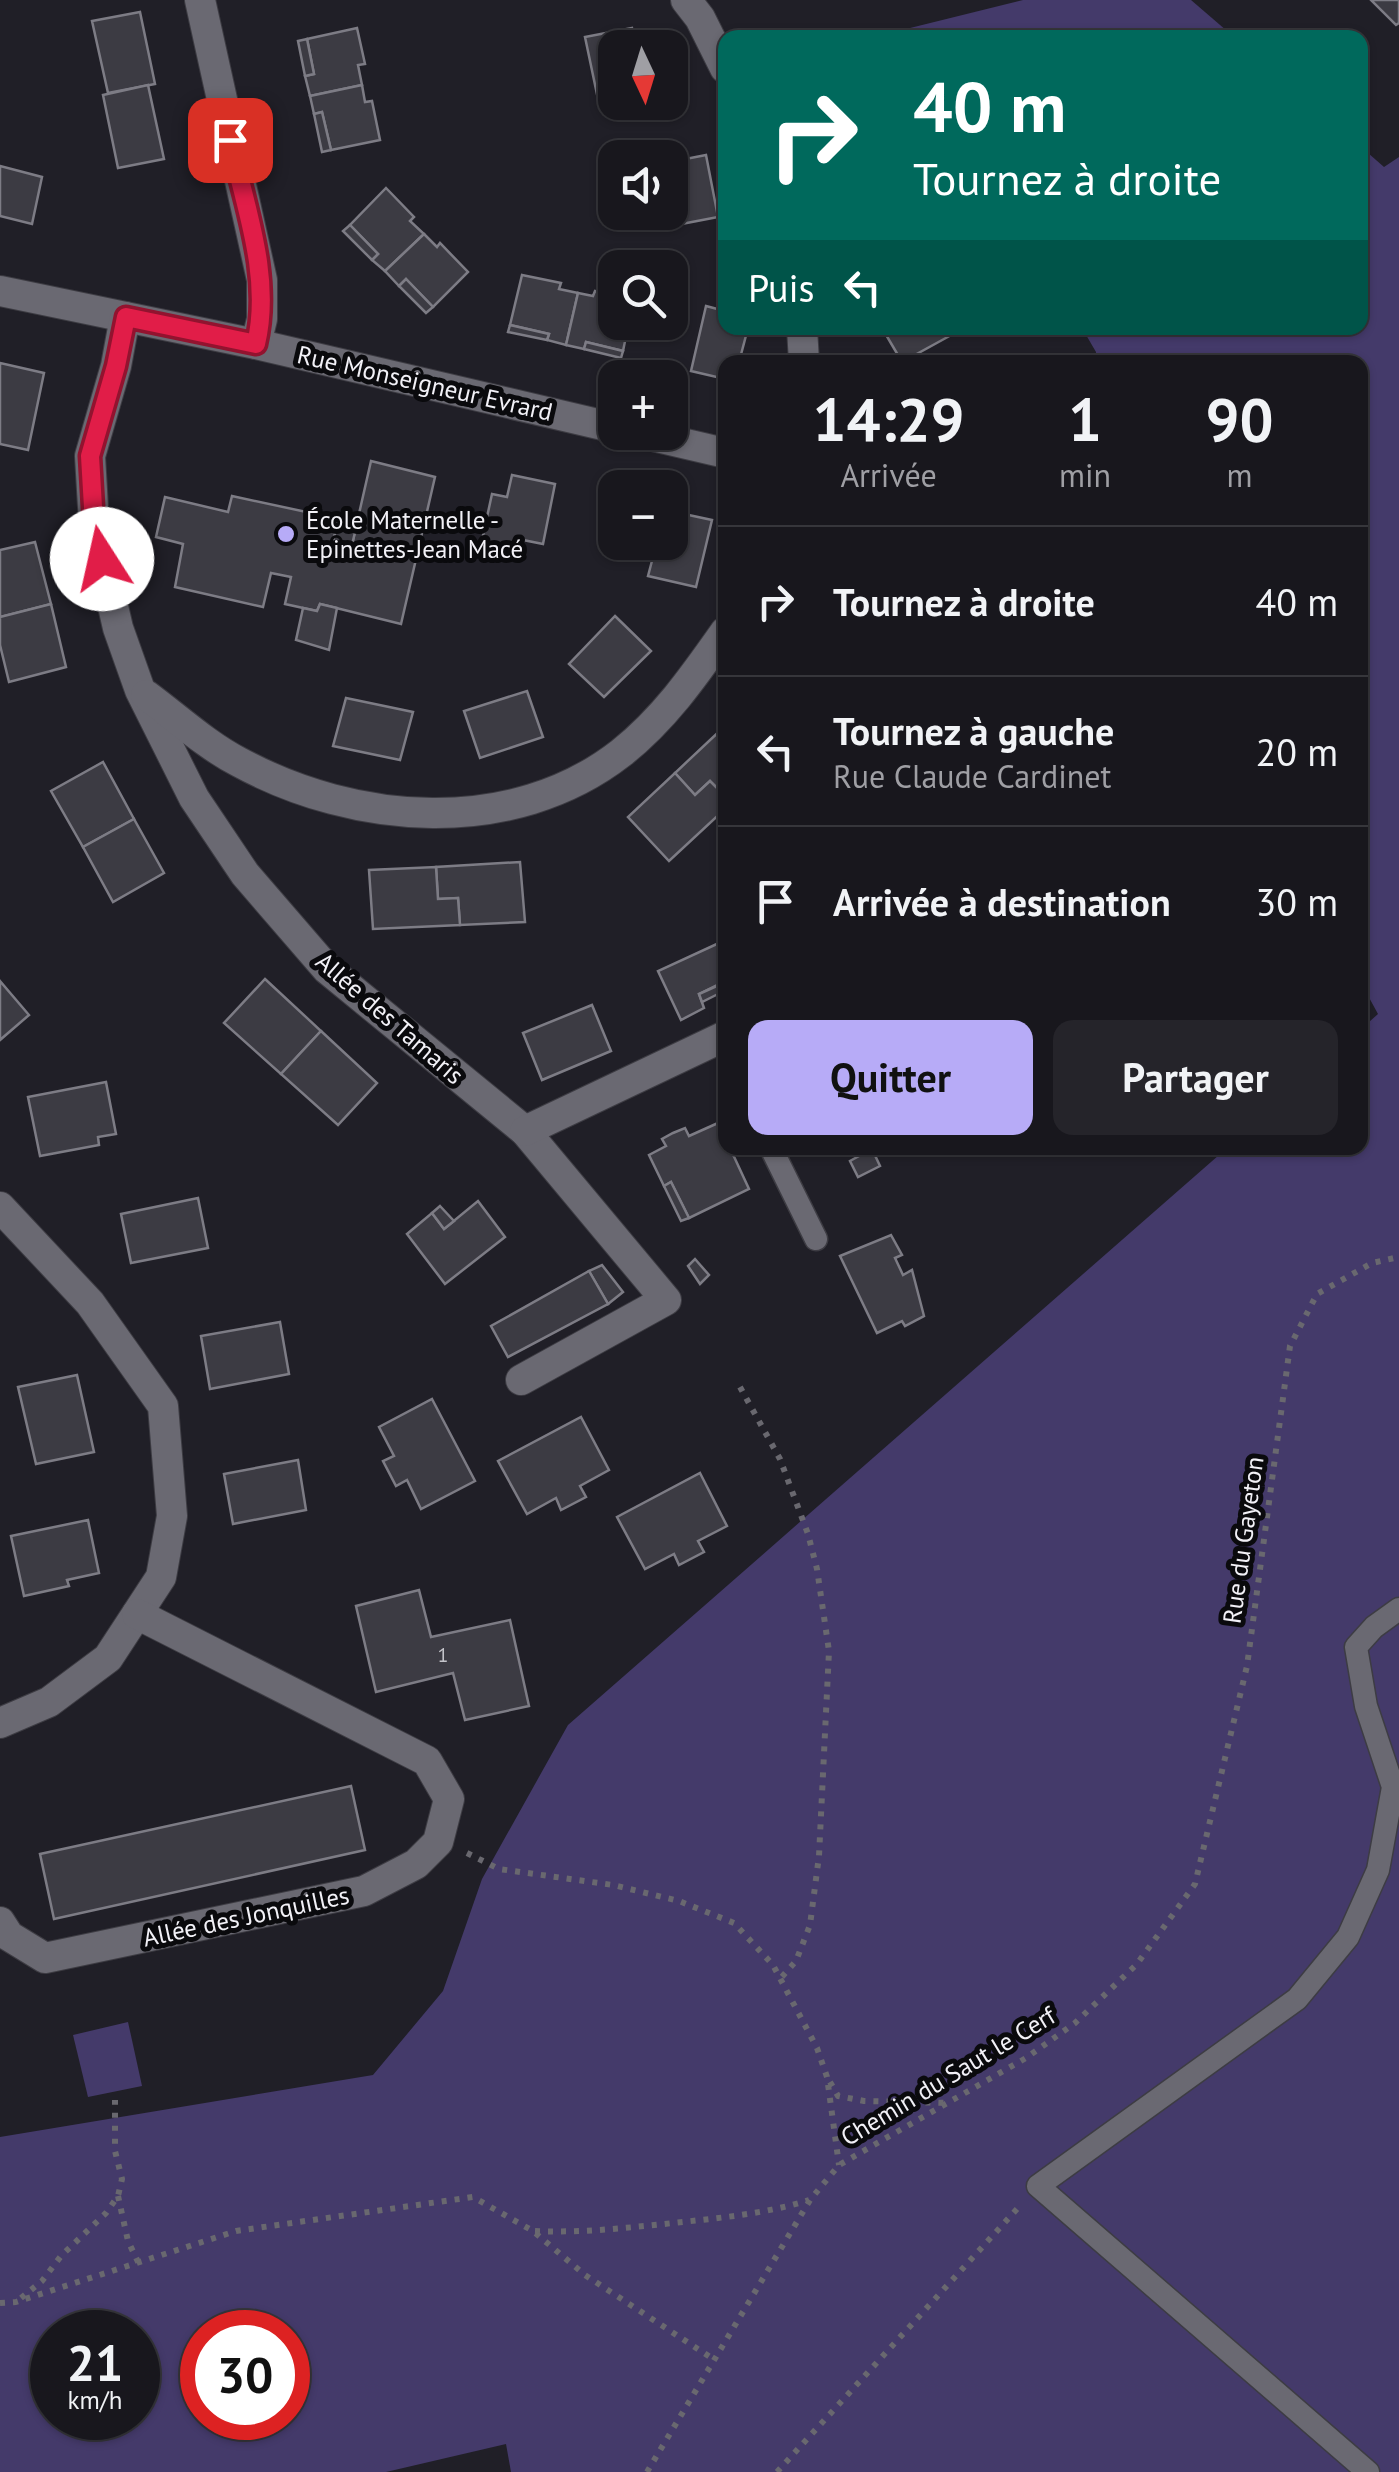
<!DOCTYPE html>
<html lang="fr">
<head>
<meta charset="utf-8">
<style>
  :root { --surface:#18171d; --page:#25242a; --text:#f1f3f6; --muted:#9f9fa4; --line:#36363b; --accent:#b7abf7 }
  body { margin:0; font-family:"PT Sans",sans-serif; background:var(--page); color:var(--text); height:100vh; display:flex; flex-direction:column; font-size:38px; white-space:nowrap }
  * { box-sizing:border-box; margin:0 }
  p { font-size:32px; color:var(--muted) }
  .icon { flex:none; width:55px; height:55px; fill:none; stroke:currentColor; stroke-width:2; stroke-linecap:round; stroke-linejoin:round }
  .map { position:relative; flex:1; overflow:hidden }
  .drawer { position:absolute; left:718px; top:355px; width:650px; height:800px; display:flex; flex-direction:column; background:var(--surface); border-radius:20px; box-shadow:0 2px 8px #0004,0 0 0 2px var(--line) }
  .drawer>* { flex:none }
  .banner { position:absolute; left:718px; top:30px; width:650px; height:305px; border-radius:20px; box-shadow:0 2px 8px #0004,0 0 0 2px var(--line); background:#00695c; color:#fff; overflow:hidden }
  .needle { width:65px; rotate:176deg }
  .buttons { position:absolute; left:598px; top:30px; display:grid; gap:20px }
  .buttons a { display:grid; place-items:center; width:90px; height:90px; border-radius:20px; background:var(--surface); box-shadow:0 2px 8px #0004,0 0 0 2px var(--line); font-size:50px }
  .speed { position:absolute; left:30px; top:2310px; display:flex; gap:20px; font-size:50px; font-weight:700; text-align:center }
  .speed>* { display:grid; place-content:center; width:130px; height:130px; border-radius:50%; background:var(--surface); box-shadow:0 2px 8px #0004,0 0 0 2px var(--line); line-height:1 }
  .speed small { font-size:25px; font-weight:400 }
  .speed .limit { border:15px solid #d22; background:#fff; color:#111 }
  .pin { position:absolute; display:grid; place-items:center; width:85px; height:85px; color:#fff; margin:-42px; border-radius:20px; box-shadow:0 5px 15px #0006 }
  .me { position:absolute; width:110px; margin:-55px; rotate:350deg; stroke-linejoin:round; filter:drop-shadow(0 0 8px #0008) }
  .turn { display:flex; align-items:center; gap:35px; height:210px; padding:0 30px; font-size:45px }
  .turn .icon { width:130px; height:130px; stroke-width:2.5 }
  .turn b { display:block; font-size:70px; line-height:85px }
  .then { display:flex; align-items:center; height:95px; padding:0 30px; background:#0003; gap:20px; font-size:38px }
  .eta { display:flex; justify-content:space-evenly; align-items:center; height:170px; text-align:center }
  .eta b { font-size:60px; font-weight:700; line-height:70px }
  .primary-button { display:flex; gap:20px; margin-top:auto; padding:20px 30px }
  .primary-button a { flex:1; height:115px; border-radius:20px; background:var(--accent); color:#111; font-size:40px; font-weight:700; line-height:115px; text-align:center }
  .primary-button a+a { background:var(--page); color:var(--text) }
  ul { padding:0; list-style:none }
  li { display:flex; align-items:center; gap:30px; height:150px; padding:0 30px; border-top:2px solid var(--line) }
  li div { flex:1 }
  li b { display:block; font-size:38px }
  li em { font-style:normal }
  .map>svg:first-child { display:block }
  .green { fill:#443a6a; fill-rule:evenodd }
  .building { fill:#3c3b43; stroke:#7d7c85; stroke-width:2.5 }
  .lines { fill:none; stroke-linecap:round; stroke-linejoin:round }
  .service-casing { stroke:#3d3c43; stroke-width:25 }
  .minor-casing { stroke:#3d3c43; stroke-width:32 }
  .path { stroke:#69686f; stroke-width:6; stroke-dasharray:5 8; stroke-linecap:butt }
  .service { stroke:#6a6972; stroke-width:22 }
  .minor { stroke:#6a6972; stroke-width:30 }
  .route-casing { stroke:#92132f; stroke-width:25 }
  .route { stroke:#e11d48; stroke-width:18 }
  .poi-dot { fill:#b7abf7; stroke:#0a0a0d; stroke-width:4 }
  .labels { text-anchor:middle; stroke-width:10; stroke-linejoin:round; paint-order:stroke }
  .number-label { font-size:20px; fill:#c4c4ca }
  .street-label { font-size:25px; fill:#f2f1f7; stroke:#0a0a0d }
  .poi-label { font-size:25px; fill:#f2f1f7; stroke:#0a0a0d; text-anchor:start }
</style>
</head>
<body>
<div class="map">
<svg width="1399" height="2472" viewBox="0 0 1399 2472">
  <rect width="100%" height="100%" fill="#201f27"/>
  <g class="green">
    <path d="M1023,0H1191L1234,37L911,38L906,29Z"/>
    <path d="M1360,146L1384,167L1399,157V2472H511L506,2444L386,2472H0V2137L373,2075L443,1991L482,1879L568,1725L1227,1148H1360V1030L1378,1014L1360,981V362H1096V352L1082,328H1360ZM52,2332H138V2418H52ZM202,2332H288V2418H202Z"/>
    <path d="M128,2022L142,2086L88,2097L73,2035Z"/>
  </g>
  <g class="building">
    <path d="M1371,0H1399V23L1396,25Z"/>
    <path d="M140,12L155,84L108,93L92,21Z"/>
    <path d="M357,28L365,64L358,65L362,85L310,96L305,76L314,74L307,39Z"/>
    <path d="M632,28L636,48H615V96L598,99L585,37Z"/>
    <path d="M307,39L314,74L305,76L298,41Z"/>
    <path d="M148,85L164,159L118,168L103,95Z"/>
    <path d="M362,85L365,102L372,101L380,140L331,150L322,112L314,114L310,96Z"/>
    <path d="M322,112L331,150L322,152L314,114Z"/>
    <path d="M706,155L718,217L671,226L668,212L670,162Z"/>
    <path d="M0,166L42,177L32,224L0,216Z"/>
    <path d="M386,188L414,217L410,221L424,234L385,271L372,260L378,254L350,225Z"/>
    <path d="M350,225L378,254L372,260L343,231Z"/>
    <path d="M424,234L437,247L440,243L468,272L433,307L406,279L399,286L385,271Z"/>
    <path d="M522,275L561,283L559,289L578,293L566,345L547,340L549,334L510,325Z"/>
    <path d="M406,279L433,307L426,313L399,286Z"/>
    <path d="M595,291L615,296V322H629L623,351L586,342L584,349L566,345L578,293L593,296Z"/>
    <path d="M706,306L725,311V328H748L739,362H725V379L691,371Z"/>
    <path d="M510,325L549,334L547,340L508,332Z"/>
    <path d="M882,328H964L902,362Z"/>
    <path d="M586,342L623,351L621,358L584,349Z"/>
    <path d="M0,363L44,373L28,450L0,444Z"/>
    <path d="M371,461L435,477L401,624L320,604L317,611L285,604L291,577L271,573L263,607L175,587L183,544L156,537L165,497L228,512L232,496L339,519L332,545L351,549Z"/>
    <path d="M512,475L555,484L543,544L518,539L516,548L482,540L492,494L507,497Z"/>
    <path d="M670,511L712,520L696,587L648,576L657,542H670Z"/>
    <path d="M339,519L357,524L351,549L332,545Z"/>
    <path d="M35,542L51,604L0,617V550Z"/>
    <path d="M51,604L66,667L9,682L0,645V617Z"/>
    <path d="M320,604L337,608L329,650L296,640L303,608L317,611Z"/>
    <path d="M615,616L651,651L604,697L569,664Z"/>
    <path d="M527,691L543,737L480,758L464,711Z"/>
    <path d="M346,698L413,712L400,760L333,746Z"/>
    <path d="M725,726V796L710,781L695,795L675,773Z"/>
    <path d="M103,762L134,819L83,847L51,791Z"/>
    <path d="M675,773L695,795L710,781L725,796V809L669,861L628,817Z"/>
    <path d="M134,819L164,873L113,902L83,847Z"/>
    <path d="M520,862L525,922L460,925L458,898L438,899L436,867Z"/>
    <path d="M436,867L438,899L458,898L460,925L373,929L369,870Z"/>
    <path d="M719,943L725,956V981L699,994L704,1008L681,1020L658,971Z"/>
    <path d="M265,979L321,1031L281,1074L224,1023Z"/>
    <path d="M0,981L29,1015L0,1040Z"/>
    <path d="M719,985L722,992L702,1002L699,994Z"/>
    <path d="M592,1005L611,1051L542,1080L523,1033Z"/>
    <path d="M321,1031L377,1083L338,1125L281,1074Z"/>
    <path d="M106,1082L116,1134L98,1137L99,1145L40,1156L28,1097Z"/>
    <path d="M718,1123L725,1138V1148H730L749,1189L689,1218L671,1182L664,1186L649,1155L666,1146L662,1139L673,1133L685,1128L689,1136Z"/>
    <path d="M872,1149L880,1166L858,1177L850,1161Z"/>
    <path d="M671,1182L689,1218L681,1221L664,1186Z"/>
    <path d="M198,1198L208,1248L131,1263L121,1214Z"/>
    <path d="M478,1201L505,1237L445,1284L407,1234L432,1213L444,1229Z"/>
    <path d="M440,1206L454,1221L444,1229L432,1213Z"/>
    <path d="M891,1235L902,1255L895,1258L903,1275L912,1270L924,1316L905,1326L902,1321L877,1333L840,1256Z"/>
    <path d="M695,1259L709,1275L700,1284L688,1266Z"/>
    <path d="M602,1265L623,1292L608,1304L589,1271Z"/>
    <path d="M589,1271L608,1304L508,1357L491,1326Z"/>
    <path d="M280,1322L289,1374L210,1389L201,1336Z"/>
    <path d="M77,1375L94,1452L36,1464L18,1387Z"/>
    <path d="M432,1399L475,1481L421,1509L407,1480L396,1486L383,1461L394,1456L379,1427Z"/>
    <path d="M581,1417L609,1470L580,1486L586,1497L561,1510L556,1498L527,1514L498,1461Z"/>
    <path d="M298,1460L306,1510L233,1524L224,1474Z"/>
    <path d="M700,1473L727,1526L698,1541L704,1552L679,1565L674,1554L645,1569L617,1517Z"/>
    <path d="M88,1520L99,1573L67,1580L69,1586L24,1596L11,1536Z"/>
    <path d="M419,1590L431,1637L510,1620L529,1706L465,1720L453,1673L376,1692L356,1606Z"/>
    <path d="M351,1786L365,1850L54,1919L40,1854Z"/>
  </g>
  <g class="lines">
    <g class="service-casing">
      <g id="service">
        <path d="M771,1148L816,1239"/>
        <path d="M1368,2472L1038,2186L1297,1999L1348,1937L1378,1870L1393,1787L1366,1706L1356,1647L1374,1627L1399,1609"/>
      </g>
    </g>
    <g class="minor-casing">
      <g id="minor">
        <path d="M200,0L262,280V319L256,344"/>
        <path d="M686,0L700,18L725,68"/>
        <path d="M0,291L256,344L615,428"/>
        <path d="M125,317L116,366L90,456L94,524L118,628L140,690L194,798L245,874L327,969L525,1131L666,1300L521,1380"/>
        <path d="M802,328L804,362"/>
        <path d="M635,432L725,453"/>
        <path d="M146,695C176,717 206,745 239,762C355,825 512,838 621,753C664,719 694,676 725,632"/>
        <path d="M525,1131L725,1036"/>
        <path d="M0,1207L90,1303L163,1406L172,1516L161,1577L108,1658L49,1702L0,1723"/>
        <path d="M0,1922L9,1936L45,1958L364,1891L416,1864L438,1842L449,1799L427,1761L137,1614"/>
      </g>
    </g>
    <g class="path">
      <path d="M740,1387L780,1459L808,1534L817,1569L829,1651L819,1856L810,1925L796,1961L780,1979"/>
      <path d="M467,1853L499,1869L613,1885L679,1901L734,1923L773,1965L817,2048L827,2077L839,2165"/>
      <path d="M830,2082L838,2096L864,2101L949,2103"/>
      <path d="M118,2196L128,2241L139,2264"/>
      <path d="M535,2231C581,2233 627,2228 673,2223C719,2218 765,2214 809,2200"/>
      <path d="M21,2298L42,2281L61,2256L106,2213L118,2196L122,2179L115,2151V2100"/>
      <path d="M0,2303L16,2302L236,2231L473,2197L533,2231L585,2275L713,2359"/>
      <path d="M647,2472L810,2200L839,2165L1026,2058L1075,2023L1137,1964L1195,1884L1247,1666L1290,1346L1317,1294L1372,1263L1399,1257"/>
      <path d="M777,2472L1017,2209"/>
    </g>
    <use href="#service" class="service"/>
    <use href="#minor" class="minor"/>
  </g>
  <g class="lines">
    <g class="route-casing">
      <path id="route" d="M102,559L94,524L90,456L116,366L126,317L256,344C272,277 245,206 230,140"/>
    </g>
    <use href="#route" class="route"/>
  </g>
  <circle class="poi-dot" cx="286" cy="534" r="10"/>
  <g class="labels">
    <g class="number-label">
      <text x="443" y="1662">1</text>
    </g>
    <g class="street-label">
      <text transform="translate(425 383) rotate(13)" y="9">Rue Monseigneur Evrard</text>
      <text transform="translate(390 1018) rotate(41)" y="9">Allée des Tamaris</text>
      <text transform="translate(1243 1540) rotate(-82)" y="9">Rue du Gayeton</text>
      <text transform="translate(246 1916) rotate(-12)" y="9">Allée des Jonquilles</text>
      <text transform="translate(948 2076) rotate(-31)" y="9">Chemin du Saut le Cerf</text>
    </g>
    <g class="poi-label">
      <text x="306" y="529">École Maternelle -<tspan x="306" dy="29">Epinettes-Jean Macé</tspan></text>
    </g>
  </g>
</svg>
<div class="buttons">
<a><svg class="needle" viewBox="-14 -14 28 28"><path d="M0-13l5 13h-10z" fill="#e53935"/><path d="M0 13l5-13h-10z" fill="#9f9fa4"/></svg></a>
<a><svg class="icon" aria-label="sound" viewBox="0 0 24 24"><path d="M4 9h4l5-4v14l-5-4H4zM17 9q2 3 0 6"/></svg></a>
<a><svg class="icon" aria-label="search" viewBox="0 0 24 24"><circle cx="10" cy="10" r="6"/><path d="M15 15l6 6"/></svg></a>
<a>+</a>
<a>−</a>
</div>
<div class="speed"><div>21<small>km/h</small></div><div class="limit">30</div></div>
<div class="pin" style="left:230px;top:140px;background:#d93025"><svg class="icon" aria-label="arrive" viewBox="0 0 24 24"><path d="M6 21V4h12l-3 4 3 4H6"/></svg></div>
<svg class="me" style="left:102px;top:559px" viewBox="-20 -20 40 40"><circle r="19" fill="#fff"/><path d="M0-13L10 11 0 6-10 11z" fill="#e11d48"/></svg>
<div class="banner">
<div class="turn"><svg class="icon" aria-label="right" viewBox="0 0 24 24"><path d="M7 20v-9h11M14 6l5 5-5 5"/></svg><div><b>40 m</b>Tournez à droite</div></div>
<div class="then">Puis<svg class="icon" aria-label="left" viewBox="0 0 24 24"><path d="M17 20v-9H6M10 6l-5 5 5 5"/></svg></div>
</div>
<section class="drawer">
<div class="eta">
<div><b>14:29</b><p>Arrivée</p></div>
<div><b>1</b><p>min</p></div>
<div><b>90</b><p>m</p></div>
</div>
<ul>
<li><svg class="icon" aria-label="right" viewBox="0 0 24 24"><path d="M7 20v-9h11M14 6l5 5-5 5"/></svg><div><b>Tournez à droite</b></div><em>40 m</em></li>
<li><svg class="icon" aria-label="left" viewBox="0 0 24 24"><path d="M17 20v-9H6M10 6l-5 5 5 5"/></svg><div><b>Tournez à gauche</b><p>Rue Claude Cardinet</p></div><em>20 m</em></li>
<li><svg class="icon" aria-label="arrive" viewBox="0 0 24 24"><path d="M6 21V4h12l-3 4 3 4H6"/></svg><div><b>Arrivée à destination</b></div><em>30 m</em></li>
</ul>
<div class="primary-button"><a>Quitter</a><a>Partager</a></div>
</section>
</div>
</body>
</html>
